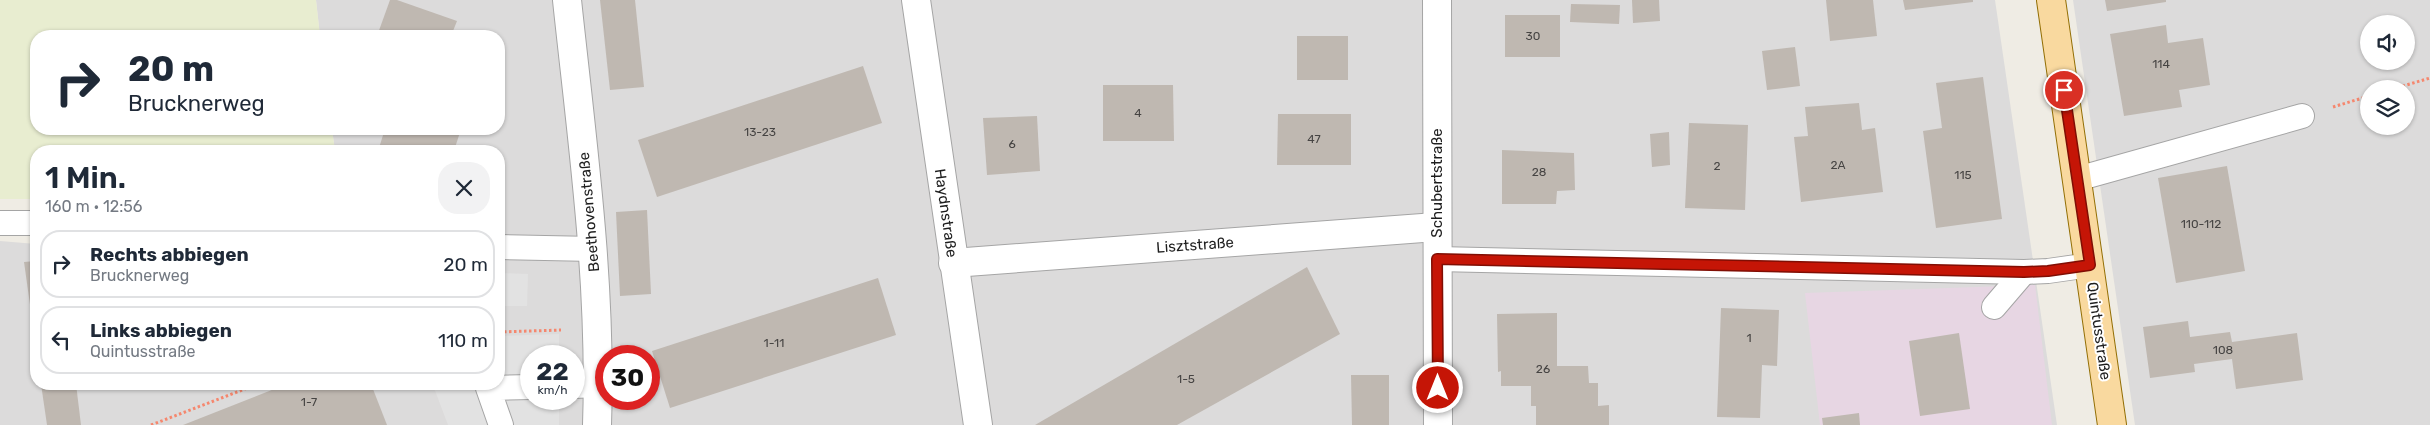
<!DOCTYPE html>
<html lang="de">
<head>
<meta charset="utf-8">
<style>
  :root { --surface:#fff; --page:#f2f2f3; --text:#1f2937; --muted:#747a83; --line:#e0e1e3 }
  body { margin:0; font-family:Rubik,sans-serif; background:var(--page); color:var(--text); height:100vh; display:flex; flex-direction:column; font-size:19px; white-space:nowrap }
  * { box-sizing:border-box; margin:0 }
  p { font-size:16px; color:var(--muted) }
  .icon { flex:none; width:28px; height:28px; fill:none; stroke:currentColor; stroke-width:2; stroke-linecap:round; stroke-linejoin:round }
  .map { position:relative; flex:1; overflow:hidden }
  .panel { position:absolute; left:30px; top:145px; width:475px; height:245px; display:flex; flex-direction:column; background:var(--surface); border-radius:20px; box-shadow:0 1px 4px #0004 }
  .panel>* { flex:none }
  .guide { position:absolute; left:30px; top:30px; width:475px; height:105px; border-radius:20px; box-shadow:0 1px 4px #0004; background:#fff; color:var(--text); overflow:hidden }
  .controls { position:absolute; left:2360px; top:15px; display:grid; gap:10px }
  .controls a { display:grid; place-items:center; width:55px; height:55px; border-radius:50%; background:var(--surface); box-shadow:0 1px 4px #0004; font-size:25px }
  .speed { position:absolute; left:520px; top:345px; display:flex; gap:10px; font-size:25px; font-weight:700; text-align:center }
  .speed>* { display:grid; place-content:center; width:65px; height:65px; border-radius:50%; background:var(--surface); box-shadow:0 1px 4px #0004; line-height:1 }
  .speed small { font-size:12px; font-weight:400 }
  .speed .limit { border:8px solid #d22; background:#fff; color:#111 }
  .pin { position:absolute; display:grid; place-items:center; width:42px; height:42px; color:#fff; margin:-21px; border:2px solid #fff; border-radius:50%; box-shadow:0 1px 5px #0007 }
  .me { position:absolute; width:55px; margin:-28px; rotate:0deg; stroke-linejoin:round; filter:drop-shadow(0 0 4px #0008) }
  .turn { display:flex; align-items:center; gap:18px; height:105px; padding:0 15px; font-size:22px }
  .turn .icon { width:65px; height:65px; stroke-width:2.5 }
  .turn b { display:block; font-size:35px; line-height:42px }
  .round { display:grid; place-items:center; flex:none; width:52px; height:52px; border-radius:20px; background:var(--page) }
  .overview { display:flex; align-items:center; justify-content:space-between; height:85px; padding:0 15px }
  h1 { font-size:30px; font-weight:600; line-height:38px }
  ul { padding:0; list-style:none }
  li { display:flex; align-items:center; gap:15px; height:68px; margin:0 10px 8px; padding:0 5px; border:2px solid var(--line); border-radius:20px }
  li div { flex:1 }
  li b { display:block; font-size:19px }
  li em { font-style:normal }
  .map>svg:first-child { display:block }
  .residential { fill:#dcdbdb; fill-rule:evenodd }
  .industrial { fill:#e7d6e3 }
  .farmland { fill:#e8edd0 }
  .parking { fill:#e2e2e2 }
  .building { fill:#bfb8b1 }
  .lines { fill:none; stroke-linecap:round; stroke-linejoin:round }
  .service-casing { stroke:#a5a5a5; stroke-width:26 }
  .minor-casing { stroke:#a5a5a5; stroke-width:30 }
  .primary-casing { stroke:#936f05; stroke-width:30 }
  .path { stroke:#f5876e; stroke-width:3; stroke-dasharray:2.5 2.5; stroke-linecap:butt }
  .service { stroke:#fff; stroke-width:24 }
  .minor { stroke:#fff; stroke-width:28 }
  .primary { stroke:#f9d99f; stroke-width:28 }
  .route-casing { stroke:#800e04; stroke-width:12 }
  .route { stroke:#c51506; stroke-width:9 }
  .labels { text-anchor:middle; stroke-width:4; stroke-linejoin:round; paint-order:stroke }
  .number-label { font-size:12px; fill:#464443 }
  .street-label { font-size:15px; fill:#1e1e1e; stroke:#fff }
</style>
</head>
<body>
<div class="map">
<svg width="2430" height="425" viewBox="0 0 2430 425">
  <rect width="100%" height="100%" fill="#efece4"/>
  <g class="residential">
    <path d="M316,0H1995L2057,425H0V241L36,244V384H499V151H335L332,129H499V36H320ZM531,356H574V399H531ZM606,356H649V399H606Z"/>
    <path d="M2073,0H2430V425H2135ZM2369,24H2406V61H2369ZM2369,89H2406V126H2369Z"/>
  </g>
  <path class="industrial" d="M2035,285L2052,425H1820L1805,293Z"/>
  <path class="farmland" d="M0,0H316L320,36H36V129H332L335,151H36V199H0Z"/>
  <g class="parking">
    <path d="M499,273L528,274L527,306H499Z"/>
    <path d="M559,334V356H531V399H559V425H448L434,388L443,384H499V336Z"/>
  </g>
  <g class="building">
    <path d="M390,0H397L457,21L451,36H377Z"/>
    <path d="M600,0H635L644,87L610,90Z"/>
    <path d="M1632,0H1659L1660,21L1633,23Z"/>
    <path d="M1826,0H1873L1877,36L1830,41Z"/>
    <path d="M1903,0H1973V2L1905,10Z"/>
    <path d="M2105,0H2166V2L2107,11Z"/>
    <path d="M1571,4L1620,5L1619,24L1570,22Z"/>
    <rect x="1505" y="15" width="55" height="42"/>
    <path d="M2166,25L2168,43L2203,38L2210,85L2179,90L2182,107L2124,116L2110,34Z"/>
    <rect x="1297" y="36" width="51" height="44"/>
    <path d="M1795,47L1800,86L1767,90L1762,51Z"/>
    <path d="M863,66L882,123L657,197L638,140Z"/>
    <path d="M1983,77L2002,219L1936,228L1923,131L1942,128L1936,83Z"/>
    <path d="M1103,85H1173L1174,141H1103Z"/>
    <path d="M1859,103L1862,130L1875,128L1883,192L1801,202L1794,137L1808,136L1805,107Z"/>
    <path d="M1278,114H1351V165H1277Z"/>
    <path d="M1037,116L1040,171L987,175L983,118Z"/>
    <path d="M1689,123L1748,125L1745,210L1685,208Z"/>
    <path d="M385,129H449L460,132L454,151H378Z"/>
    <path d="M1669,132L1670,165L1652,167L1650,134Z"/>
    <path d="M1502,150L1574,153L1575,190L1557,191L1556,204H1502Z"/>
    <path d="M2227,166L2245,271L2176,283L2158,178Z"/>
    <path d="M647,210L651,294L620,296L616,212Z"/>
    <path d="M36,261V340H35L24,262Z"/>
    <path d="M1307,267L1340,334L1177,425H1035Z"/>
    <path d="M878,278L896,335L670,408L652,351Z"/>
    <path d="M1721,308L1779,310L1777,366L1762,365L1760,418L1717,417Z"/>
    <path d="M1557,313V366H1588L1589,383H1598V406L1609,405V425H1536V406H1531V386H1501V371L1498,372L1497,314Z"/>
    <path d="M2188,321L2190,337L2230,332L2232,342L2297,333L2303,380L2236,389L2232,359L2194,364L2195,372L2150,378L2143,327Z"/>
    <path d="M1959,333L1970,409L1920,416L1909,341Z"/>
    <path d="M1351,375H1389V425H1352Z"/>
    <path d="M41,384H76L81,425H47Z"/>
    <path d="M287,384H371L387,425H183Z"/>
    <path d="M1859,413L1860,425H1823L1822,418Z"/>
  </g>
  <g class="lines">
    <g class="service-casing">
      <g id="service">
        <path d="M2077,179L2302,116"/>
        <path d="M0,223H36"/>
        <path d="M499,247L594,249"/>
        <path d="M1437,259L2024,272L2048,271L2090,265"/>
        <path d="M1994,307L2024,272"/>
        <path d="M574,386L598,385"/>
        <path d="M501,425L488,388L531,387"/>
      </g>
    </g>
    <g class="minor-casing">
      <g id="minor">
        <path d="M567,0C582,141 602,282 597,425"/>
        <path d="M916,0L978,425"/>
        <path d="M1437,0L1438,425"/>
        <path d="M953,263L1436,227"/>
      </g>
    </g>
    <g class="primary-casing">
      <path id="primary" d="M2051,0L2112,425"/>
    </g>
    <g class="path">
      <path d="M2393,89L2430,78"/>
      <path d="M2333,107L2369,96"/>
      <path d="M499,332L561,330"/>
      <path d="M151,425L258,384"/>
    </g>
    <use href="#service" class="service"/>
    <use href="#minor" class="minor"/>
    <use href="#primary" class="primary"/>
  </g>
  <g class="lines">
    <g class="route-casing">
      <path id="route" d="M1438,388L1437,259L2024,272L2048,271L2090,265L2064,90"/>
    </g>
    <use href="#route" class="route"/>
  </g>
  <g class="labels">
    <g class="number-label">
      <text x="1533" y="40">30</text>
      <text x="2161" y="68">114</text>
      <text x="1138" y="117">4</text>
      <text x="760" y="136">13-23</text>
      <text x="1314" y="143">47</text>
      <text x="1012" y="148">6</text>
      <text x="1838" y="169">2A</text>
      <text x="1717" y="170">2</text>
      <text x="1539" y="176">28</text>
      <text x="1963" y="179">115</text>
      <text x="2201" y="228">110-112</text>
      <text x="1749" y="342">1</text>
      <text x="774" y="347">1-11</text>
      <text x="2223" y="354">108</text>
      <text x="1543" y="373">26</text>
      <text x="1186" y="383">1-5</text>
      <text x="309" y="406">1-7</text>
    </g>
    <g class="street-label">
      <text transform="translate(1437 183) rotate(-90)" y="5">Schubertstraße</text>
      <text transform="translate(589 212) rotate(-95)" y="5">Beethovenstraße</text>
      <text transform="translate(946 213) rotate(82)" y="5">Haydnstraße</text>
      <text transform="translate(1195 245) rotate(-4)" y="5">Lisztstraße</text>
      <text transform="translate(2099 331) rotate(82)" y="5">Quintusstraße</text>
    </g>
  </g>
</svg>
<div class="controls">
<a><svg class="icon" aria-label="sound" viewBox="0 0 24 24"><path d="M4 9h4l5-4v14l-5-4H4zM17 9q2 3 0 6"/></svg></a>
<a><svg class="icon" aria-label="layers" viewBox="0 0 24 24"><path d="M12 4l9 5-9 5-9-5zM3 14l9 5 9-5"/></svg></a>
</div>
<div class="speed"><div>22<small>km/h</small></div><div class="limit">30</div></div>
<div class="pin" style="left:2064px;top:90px;background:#d93025"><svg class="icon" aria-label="arrive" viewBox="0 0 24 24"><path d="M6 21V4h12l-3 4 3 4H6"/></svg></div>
<svg class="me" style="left:1438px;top:388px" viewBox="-20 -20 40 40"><circle r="17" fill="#c51506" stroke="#fff" stroke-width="3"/><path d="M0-11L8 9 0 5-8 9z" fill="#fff"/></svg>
<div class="guide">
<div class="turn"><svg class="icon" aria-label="right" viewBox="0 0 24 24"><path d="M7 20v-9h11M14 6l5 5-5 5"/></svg><div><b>20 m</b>Brucknerweg</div></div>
</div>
<section class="panel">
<div class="overview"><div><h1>1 Min.</h1><p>160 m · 12:56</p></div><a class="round"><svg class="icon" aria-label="close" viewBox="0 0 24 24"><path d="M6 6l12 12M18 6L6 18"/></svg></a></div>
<ul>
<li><svg class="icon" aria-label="right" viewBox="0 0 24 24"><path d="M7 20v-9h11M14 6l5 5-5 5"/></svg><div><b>Rechts abbiegen</b><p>Brucknerweg</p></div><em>20 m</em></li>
<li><svg class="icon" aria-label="left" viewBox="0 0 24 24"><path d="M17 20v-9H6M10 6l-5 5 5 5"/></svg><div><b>Links abbiegen</b><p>Quintusstraße</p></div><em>110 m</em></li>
</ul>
</section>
</div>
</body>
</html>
